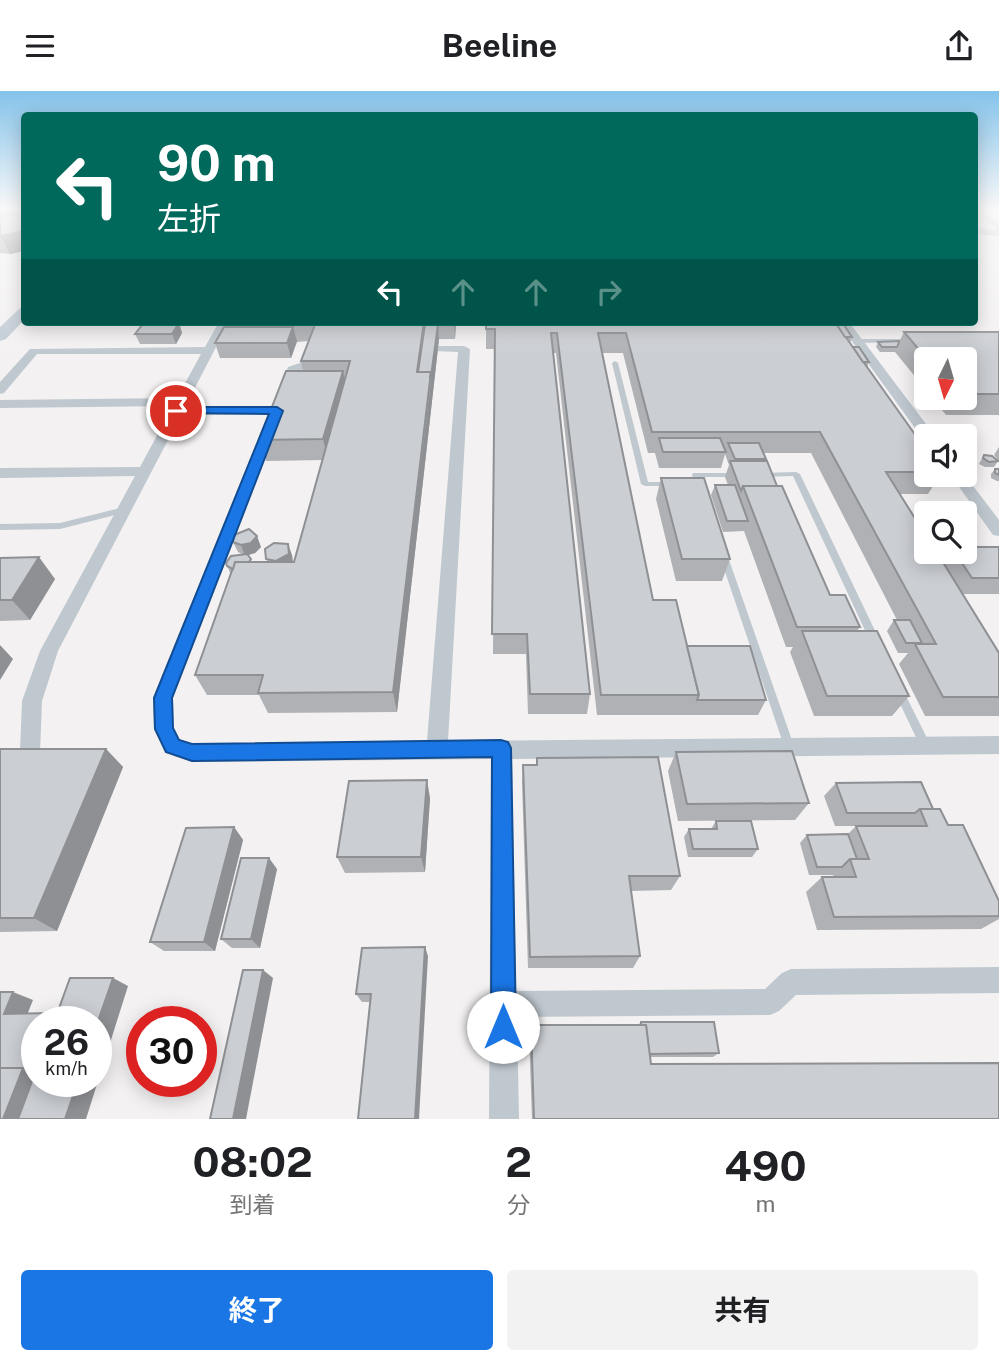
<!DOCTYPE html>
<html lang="ja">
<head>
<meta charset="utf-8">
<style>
  :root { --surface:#fff; --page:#f2f2f2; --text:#202124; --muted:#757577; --accent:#1a76e4 }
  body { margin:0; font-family:"Public Sans","Noto Sans JP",sans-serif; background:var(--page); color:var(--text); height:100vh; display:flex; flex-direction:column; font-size:26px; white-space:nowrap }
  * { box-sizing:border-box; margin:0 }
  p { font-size:23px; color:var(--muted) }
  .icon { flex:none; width:38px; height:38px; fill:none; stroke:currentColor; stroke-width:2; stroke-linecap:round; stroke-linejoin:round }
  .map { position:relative; height:1028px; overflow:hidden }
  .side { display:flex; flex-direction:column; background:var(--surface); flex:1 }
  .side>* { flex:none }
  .hud { position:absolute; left:21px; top:21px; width:957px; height:214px; border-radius:7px; box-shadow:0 4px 18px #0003; background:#00695c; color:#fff; overflow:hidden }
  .needle { width:46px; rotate:185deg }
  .controls { position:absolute; left:914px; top:256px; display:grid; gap:14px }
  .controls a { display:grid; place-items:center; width:63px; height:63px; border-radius:7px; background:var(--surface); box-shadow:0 4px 18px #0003; font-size:35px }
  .speed { position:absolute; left:21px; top:915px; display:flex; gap:14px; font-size:35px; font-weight:700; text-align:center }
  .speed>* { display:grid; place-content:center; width:91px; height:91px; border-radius:50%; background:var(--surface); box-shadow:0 4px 18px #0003; line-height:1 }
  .speed small { font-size:18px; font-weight:400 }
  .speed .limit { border:10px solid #d22; background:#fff; color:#111 }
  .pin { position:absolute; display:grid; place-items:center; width:60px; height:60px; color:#fff; margin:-30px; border:4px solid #fff; border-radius:50%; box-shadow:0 2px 7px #0007 }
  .me { position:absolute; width:77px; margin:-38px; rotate:0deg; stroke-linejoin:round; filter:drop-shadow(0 0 5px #0008) }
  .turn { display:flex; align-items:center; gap:24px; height:147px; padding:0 21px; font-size:32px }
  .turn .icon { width:91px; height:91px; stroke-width:2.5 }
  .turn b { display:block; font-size:49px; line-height:60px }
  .lanes { display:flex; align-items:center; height:66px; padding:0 21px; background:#0003; justify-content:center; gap:35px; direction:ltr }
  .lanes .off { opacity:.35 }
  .eta { display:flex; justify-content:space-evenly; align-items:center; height:119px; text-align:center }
  .eta b { font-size:42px; font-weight:700; line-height:49px }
  .primary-button { display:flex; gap:14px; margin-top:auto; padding:14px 21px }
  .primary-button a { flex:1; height:80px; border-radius:7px; background:var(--accent); color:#fff; font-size:28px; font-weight:700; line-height:80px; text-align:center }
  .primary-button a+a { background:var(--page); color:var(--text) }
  header { display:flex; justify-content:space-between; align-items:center; height:91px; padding:0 21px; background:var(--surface); font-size:32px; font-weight:700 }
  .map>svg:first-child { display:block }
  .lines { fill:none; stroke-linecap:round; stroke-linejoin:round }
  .lane { fill:#bfc8cf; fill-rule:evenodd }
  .street { fill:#bfc8cf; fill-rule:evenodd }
  .secondary { fill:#bfcad4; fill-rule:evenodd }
  .wall { fill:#afb1b5 }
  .shaded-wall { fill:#8e9094 }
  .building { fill:#cbced3; stroke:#8e9094; stroke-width:2 }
  .route { fill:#1a76e4; stroke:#114d94; stroke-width:2 }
</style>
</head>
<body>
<header><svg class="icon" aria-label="menu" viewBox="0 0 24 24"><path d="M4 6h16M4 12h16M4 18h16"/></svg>Beeline<svg class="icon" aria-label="share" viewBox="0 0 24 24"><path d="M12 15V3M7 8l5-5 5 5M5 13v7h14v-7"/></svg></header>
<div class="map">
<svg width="999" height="1028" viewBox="0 0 999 1028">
  <rect width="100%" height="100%" fill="#f3f1f1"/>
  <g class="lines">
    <g class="lane">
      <path d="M58,231H102L99,233L60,234L58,233Z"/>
      <path d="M910,248L913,250L912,251L858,252L855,250L858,248Z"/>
      <path d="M615,270L618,272L648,391H674V395H645L641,393L612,272Z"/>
      <path d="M796,381L800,383L879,548L877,551H871L869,548L793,385L761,386L757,384L761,382Z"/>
      <path d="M693,382H737L741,384L737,386H700L703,393L699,395L695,393L692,384Z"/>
      <path d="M124,416L127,417L128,419L127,421L60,438L0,439V433L60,432Z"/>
      <path d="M724,463L728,466L794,655L793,658L789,660L785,658L784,655L720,466Z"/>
      <path d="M900,598L903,599L929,651L930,654L929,657L925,659L921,657L895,602L897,599Z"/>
    </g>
    <g class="street">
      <path d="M975,120H983L999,133V145L975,143V137L997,139Z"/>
      <path d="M219,231H229L185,316H277L284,320L277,324H181L58,560L42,610L40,661L37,668L30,670L23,668L20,661L22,610L40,560L135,385L0,387V377L140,376L173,315L0,317V309L177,307L201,263H37L4,302L0,303V291L30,258L205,256Z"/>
      <path d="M838,231H849L935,345H926V349L923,348Z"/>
      <path d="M312,255L318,258L310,276L299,280L289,303H281L279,300L288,276L300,272L308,256Z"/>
      <path d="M437,255H464L470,258L448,650L999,645V663L512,668L516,900L765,898L782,882L791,878L999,876V902L796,904L779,920L770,924L517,926L519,1028H489L491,668L192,671L165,662L154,638L153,607L263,336L270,332L277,336L173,607L174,638L179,648L192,653L427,650L458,261L433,260V256Z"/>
      <path d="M950,383H964L999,429V445L993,444Z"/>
    </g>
    <path class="secondary" d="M24,216V229L6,248L0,250V236L19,218Z"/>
  </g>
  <g class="wall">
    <path d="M0,120H24V160L10,163L0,162Z"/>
    <path d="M223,231H456L455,248H439L397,621L268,622L259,604H207L195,584L231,484L226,472L242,463L238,461L233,451L261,456L255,462L248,464L252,471H268L266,468L292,464L293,471H294L323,369L266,370L259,349L303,280L301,270L308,250L297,251L291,267H220L215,252L224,236Z"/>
    <path d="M486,231H838L837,234L852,246L850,252L853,256L869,271L867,276L926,359V383H941L928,403H900L942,470L948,460H964L999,456V503H962L999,562V625H925L899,573L908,562H898L887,540L894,529H897L811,362H763L766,368L765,370L830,504L860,536L857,540L909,605L892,625H814L790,561L793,556H786L744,440L723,441L711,404L715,394H728L725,386L729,374L725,363L721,377H659L655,362H648L623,262H602L653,509L687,555L766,609L758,624H597L556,262H553L590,603L587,623H528L526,563H493L495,258H486Z"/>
    <path d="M179,232L182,242L176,253H140L135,243Z"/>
    <path d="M904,241H999V324H946L931,306H964V268H926V299L895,261H880L876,256L878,251H899Z"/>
    <path d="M999,356V370L994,364Z"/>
    <path d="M984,364L998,370L994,376H985L979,373Z"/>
    <path d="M995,378H999V390H997L991,387V383Z"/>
    <path d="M661,387L730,468L722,490H676L656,408Z"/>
    <path d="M0,467L55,488L30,529L0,530Z"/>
    <path d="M0,658H106L123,676L57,840L0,841Z"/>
    <path d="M676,661L809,712L795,729L678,730L668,680Z"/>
    <path d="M537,667L680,785L671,799L631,800L640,865L633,877H528L522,692L523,674H536Z"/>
    <path d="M836,692L933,718L948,734L999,810V828L981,838L817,839L806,801L822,786H834L833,784H809L800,752L807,744L848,743L856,735H900H835L824,705Z"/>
    <path d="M430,707L425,781L345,782L337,766Z"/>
    <path d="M716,730L758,758L752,766H688L684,746L689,738H711Z"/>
    <path d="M234,736L243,749L215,860H164L150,851Z"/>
    <path d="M277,778L260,857H232L221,848Z"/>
    <path d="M428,865L370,911H362L356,903Z"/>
    <path d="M641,931L719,962L713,966H650L651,973L999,1028H532L529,942L531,934H638Z"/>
  </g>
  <g class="shaded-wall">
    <path d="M0,120H18L19,123L0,131Z"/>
    <path d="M24,140V160L10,163L1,145Z"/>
    <path d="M454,231H456L455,248Z"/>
    <path d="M179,232L182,242L176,253L172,243Z"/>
    <path d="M438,233L439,248L397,621L393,601Z"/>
    <path d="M293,236L297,250L291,267L287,252Z"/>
    <path d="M343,280L347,300L328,369L323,348Z"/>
    <path d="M257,445L261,456L255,462L245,465L241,454Z"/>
    <path d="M288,453L292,464L293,474L280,480L276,470Z"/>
    <path d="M39,466L55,488L30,529L12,509Z"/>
    <path d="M0,554L13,568L0,589Z"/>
    <path d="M106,658L123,676L57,840L34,827Z"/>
    <path d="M427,689L430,707L425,781L421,766Z"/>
    <path d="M234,736L243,749L215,860L204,851Z"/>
    <path d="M269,767L277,778L260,857L251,848Z"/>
    <path d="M425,856L428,865L419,1028H415Z"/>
    <path d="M263,879L273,887L246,1028H233Z"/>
    <path d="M113,887L128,895L86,1028H65L78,990H96V936Z"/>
    <path d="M13,901L33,909L25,929L4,923Z"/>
    <path d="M51,922L70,929L69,931H48Z"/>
    <path d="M37,960V990L34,1028H3L23,977Z"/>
  </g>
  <g class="building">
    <path d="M24,123V140L0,145V127L12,124Z"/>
    <path d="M316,231H424L417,281H431L393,601L258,602L263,584H195L235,471H294L350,270H301Z"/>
    <path d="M486,231H835L926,359V381H886L926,445V460H936L999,562V606H943L915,553H936L820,341H652L626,242H598L653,509H676L699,604H601L557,242H551L590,603H530L527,543H492L495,238H486Z"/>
    <path d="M179,232L172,243H135L143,233Z"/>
    <path d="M425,233H438L431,286H430L431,281H418Z"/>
    <path d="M837,234H844L852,246H845Z"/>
    <path d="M224,236H293L287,252H215Z"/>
    <path d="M904,241H999V303H964V268H927Z"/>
    <path d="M899,250V251L897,256H882L878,251Z"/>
    <path d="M853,256H859L869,271H863Z"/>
    <path d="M286,280H343L323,348L259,349Z"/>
    <path d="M659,347H720L726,361H663Z"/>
    <path d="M728,352H759L766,368H735Z"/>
    <path d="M984,364L992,365L998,370L989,371L983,367Z"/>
    <path d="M730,370H767L777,395H743L741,400Z"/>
    <path d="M995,378H999V384L995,382Z"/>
    <path d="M661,387H704L730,468H682Z"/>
    <path d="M715,394H735L748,430H727Z"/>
    <path d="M743,395H782L830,504H845L860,536H797Z"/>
    <path d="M249,438L257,445L251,452L241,454L233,451L234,444Z"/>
    <path d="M274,452L288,453L289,463L276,470L266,468L265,458Z"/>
    <path d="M964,456H999V487H972L954,460H964Z"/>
    <path d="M247,463L251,468L249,471H235L233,478L227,475L226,472L231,465Z"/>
    <path d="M39,466L12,509H0V467Z"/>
    <path d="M894,529H910L922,552H906Z"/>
    <path d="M802,540H877L909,605H827Z"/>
    <path d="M687,555H750L766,609H697L699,604Z"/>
    <path d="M0,658H106L34,827H0Z"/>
    <path d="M792,660L809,712L687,713L676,661Z"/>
    <path d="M658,666L680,785H629L640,865L530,866L523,674H537V667Z"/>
    <path d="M427,689L421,766H337L349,690Z"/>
    <path d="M921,691L933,718H920L915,722H847L836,692Z"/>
    <path d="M920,718H940L948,734H963L999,810V825L834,826L822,786H856L850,768H869L856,735H927Z"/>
    <path d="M716,730H751L758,758H693L689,738H717Z"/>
    <path d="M234,736L204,851H150L186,737Z"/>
    <path d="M848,743L857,768H850L842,776H817L807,744Z"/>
    <path d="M241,767H269L251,848H221Z"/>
    <path d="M425,856L415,1028H358L371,903H356L362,857Z"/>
    <path d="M243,879H263L233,1028H210Z"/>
    <path d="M70,887H113L96,936V931H54Z"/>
    <path d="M0,901H13L4,923L51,922L48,931H37V960L30,978L23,977H0Z"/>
    <path d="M641,931H714L719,962L649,963L646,934H641Z"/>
    <path d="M531,934H646L651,973L999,972V1028H534Z"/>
    <path d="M0,977H23L3,1028H0Z"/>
    <path d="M37,977V990H78L65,1028H18Z"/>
  </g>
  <linearGradient id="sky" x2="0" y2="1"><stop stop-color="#84c3ea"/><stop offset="0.45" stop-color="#faf9f9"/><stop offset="1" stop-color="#faf9f9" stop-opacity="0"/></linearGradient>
  <rect width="999" height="264" fill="url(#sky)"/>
  <path class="route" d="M176,316H277L283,320L172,607L173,637L179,649L192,653L501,649L508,651L511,657L516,936L512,944L503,948L495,944L491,936L492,666L192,670L166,661L155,638L154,607L269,323L172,322L170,320Z"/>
</svg>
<div class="controls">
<a><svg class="needle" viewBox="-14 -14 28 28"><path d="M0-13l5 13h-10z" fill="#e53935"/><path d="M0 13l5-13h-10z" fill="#757577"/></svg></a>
<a><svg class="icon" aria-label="sound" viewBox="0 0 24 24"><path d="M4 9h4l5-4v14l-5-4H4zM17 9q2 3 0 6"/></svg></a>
<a><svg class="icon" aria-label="search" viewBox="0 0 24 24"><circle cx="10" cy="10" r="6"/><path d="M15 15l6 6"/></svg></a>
</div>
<div class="speed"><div>26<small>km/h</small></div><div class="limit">30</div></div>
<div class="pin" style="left:176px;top:320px;background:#d93025"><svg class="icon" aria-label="arrive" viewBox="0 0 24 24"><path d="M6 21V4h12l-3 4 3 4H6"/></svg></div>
<svg class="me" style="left:503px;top:936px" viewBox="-20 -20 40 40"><circle r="19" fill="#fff"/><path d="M0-13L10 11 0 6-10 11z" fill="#1a76e4"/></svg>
<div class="hud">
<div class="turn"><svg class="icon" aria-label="left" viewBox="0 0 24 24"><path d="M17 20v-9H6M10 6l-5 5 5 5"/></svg><div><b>90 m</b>左折</div></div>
<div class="lanes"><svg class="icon" aria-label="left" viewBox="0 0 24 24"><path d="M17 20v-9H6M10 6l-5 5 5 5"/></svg><svg class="icon off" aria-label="ahead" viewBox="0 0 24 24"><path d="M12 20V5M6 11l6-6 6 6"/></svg><svg class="icon off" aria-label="ahead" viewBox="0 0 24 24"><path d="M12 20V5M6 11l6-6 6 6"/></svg><svg class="icon off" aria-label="right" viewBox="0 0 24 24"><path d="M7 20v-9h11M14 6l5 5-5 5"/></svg></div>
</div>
</div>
<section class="side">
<div class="eta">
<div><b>08:02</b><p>到着</p></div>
<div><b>2</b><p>分</p></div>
<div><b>490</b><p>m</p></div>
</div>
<div class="primary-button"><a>終了</a><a>共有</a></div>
</section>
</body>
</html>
